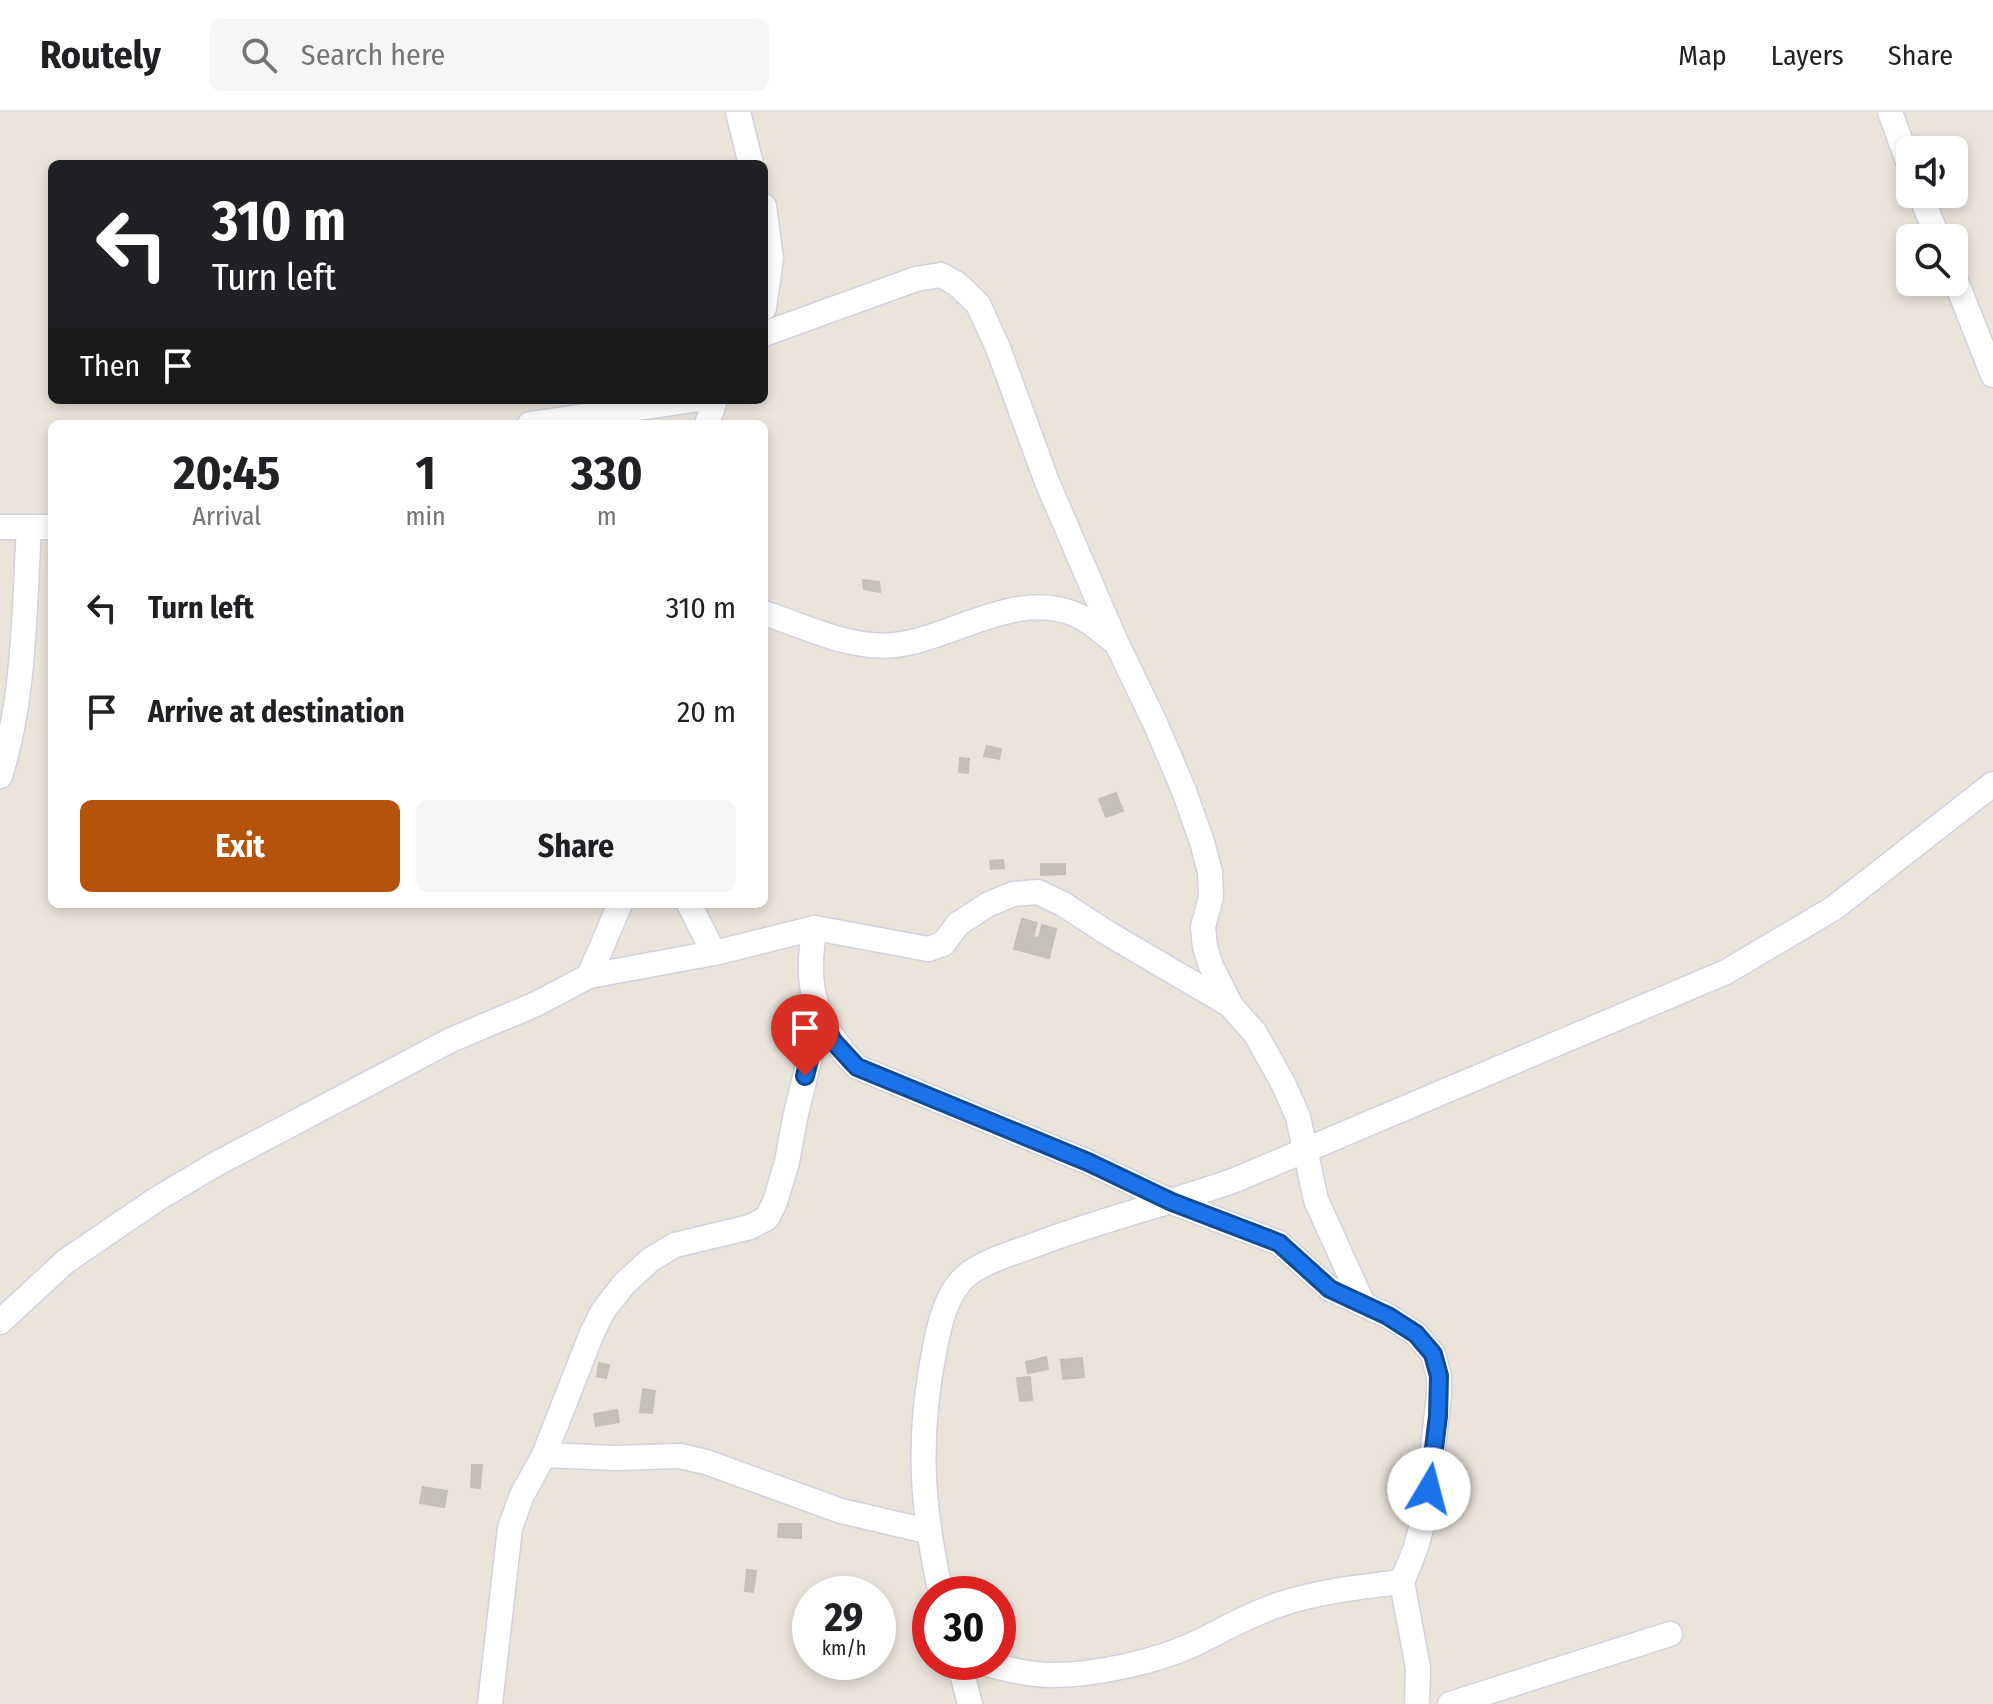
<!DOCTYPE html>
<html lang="en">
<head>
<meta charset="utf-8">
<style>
  :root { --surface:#fff; --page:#f6f6f6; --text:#202124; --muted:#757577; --line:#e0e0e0; --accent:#b45309 }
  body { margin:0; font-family:"Fira Sans Condensed",sans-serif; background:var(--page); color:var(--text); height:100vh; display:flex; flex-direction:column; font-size:30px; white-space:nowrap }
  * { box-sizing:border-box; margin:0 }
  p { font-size:26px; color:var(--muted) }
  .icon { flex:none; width:44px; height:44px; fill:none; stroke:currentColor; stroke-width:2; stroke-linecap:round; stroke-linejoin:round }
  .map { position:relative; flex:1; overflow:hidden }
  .sheet { position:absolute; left:48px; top:308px; width:720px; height:488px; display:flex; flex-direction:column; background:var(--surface); border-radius:12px; box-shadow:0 4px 12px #0003 }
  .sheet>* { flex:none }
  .guide { position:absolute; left:48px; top:48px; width:720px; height:244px; border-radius:12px; box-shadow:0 4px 12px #0003; background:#202124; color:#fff; overflow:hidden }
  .buttons { position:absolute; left:1896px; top:24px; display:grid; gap:16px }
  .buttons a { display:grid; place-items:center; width:72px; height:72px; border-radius:12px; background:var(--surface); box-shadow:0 4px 12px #0003; font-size:40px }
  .speed { position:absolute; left:792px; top:1464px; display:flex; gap:16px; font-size:40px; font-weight:700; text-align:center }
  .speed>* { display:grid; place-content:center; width:104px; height:104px; border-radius:50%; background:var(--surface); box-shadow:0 4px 12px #0003; line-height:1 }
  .speed small { font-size:20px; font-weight:400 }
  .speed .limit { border:12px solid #d22; background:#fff; color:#111 }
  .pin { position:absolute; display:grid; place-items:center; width:68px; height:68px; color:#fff; margin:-82px -34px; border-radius:50% 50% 50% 0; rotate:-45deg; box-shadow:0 0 8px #0007 }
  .pin .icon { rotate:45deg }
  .me { position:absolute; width:88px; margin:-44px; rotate:8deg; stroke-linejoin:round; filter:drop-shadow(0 0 6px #0008) }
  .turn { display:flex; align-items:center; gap:28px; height:168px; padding:0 32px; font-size:36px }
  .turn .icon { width:104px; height:104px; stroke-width:2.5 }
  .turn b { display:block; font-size:56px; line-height:68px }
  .then { display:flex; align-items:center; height:76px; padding:0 32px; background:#0003; gap:16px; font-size:30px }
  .eta { display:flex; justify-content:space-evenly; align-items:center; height:136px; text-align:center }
  .eta b { font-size:48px; font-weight:700; line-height:56px }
  .primary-button { display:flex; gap:16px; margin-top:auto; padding:16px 32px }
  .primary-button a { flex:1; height:92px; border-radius:12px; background:var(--accent); color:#fff; font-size:32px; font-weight:700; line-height:92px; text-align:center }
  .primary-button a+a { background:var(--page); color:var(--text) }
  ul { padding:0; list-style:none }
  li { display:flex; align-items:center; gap:24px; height:104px; padding:0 32px }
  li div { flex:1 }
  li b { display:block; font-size:30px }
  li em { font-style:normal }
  header { display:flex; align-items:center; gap:48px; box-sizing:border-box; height:112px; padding:0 40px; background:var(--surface); border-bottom:2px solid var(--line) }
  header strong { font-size:38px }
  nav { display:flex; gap:44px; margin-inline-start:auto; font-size:28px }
  .search { width:560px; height:72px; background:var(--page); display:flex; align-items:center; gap:20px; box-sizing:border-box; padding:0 28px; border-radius:12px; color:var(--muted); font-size:30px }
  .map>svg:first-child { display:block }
  .building { fill:#c5c1ba; stroke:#c4c0b5; stroke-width:2 }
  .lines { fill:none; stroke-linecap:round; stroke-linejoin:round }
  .minor-casing { stroke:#d0d2e0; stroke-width:27 }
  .minor { stroke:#fff; stroke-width:24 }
  .route-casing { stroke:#114b97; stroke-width:20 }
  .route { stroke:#1a73e8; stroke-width:14 }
</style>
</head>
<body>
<header>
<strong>Routely</strong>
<div class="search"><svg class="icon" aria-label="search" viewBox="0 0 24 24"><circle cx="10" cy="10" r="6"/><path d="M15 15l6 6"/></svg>Search here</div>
<nav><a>Map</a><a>Layers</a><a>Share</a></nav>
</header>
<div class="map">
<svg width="1993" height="1592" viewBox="0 0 1993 1592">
  <rect width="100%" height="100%" fill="#eae4db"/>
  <g class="building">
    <path d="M863,468L879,470L880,480L864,477Z"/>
    <path d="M987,634L1001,637L999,647L984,644Z"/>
    <path d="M960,646L969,647L968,661L959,660Z"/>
    <path d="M1116,681L1123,699L1106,705L1099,687Z"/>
    <path d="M1003,748L1004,756L991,757L990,749Z"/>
    <path d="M1041,752H1065V762L1041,763Z"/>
    <path d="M1022,807L1037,811L1033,825L1039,826L1042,813L1056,817L1049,846L1014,837Z"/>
    <path d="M1046,1245L1048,1257L1028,1261L1026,1250Z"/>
    <path d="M1082,1246L1084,1265L1063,1267L1061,1248Z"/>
    <path d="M599,1251L609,1253L606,1266L597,1264Z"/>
    <path d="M1030,1265L1032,1288L1020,1289L1017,1266Z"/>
    <path d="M643,1277L655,1279L652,1301L640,1300Z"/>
    <path d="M617,1298L619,1310L596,1314L594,1302Z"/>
    <path d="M472,1353H482L480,1376L471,1375Z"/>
    <path d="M423,1375L447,1379L444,1395L420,1391Z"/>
    <path d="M779,1412H801V1426L778,1425Z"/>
    <path d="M747,1458L756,1459L753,1480L745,1479Z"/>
  </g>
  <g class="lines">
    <g class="minor-casing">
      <g id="minor">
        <path d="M738,0L751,52"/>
        <path d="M1890,0L1910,55"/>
        <path d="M1920,82L1938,126"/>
        <path d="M764,94L771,146L764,196"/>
        <path d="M1954,164L1993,263"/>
        <path d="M764,222L916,167L941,163L957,172L978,192L998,236L1047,370L1116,530L1156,613L1184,679L1202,730L1210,760L1211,785L1203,815L1205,835L1211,854L1231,894L1255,921L1284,973L1298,1005L1316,1088L1363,1192"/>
        <path d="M530,312L693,288"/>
        <path d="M707,312L715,288"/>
        <path d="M0,415H52"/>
        <path d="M764,501C805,514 851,538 895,533C954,526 1019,475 1079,504C1091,510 1103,521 1114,529"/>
        <path d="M0,664C25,585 24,499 29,416"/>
        <path d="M689,792L714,841"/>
        <path d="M815,816C803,876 816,912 857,955L1088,1050L1172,1090L1279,1131L1330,1177L1388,1204L1416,1222L1433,1242L1439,1264V1283L1426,1398L1416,1435L1402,1470L1418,1556L1417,1592"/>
        <path d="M589,864L714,841L815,816L928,837L943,832L958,812L987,793L1013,782L1038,780L1063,792L1109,822L1230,893"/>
        <path d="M0,1210L66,1149L157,1087L216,1052L451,928L536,892L589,864L620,792"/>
        <path d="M544,1343L615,1346L680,1344L706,1350L841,1399L927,1419"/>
        <path d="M941,1482C921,1392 917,1325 935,1235C940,1209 948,1176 971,1160C989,1148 1012,1141 1032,1134C1099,1108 1168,1092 1235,1068L1726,860L1834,796L1993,672"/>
        <path d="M959,1550L970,1592"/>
        <path d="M981,1550C1004,1557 1030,1563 1054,1563C1094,1563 1155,1550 1192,1533C1222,1519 1249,1502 1281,1492C1320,1479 1361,1475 1402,1470"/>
        <path d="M490,1592L510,1416L522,1383L544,1343L592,1221L603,1199L624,1172L650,1148L675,1133L750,1115L767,1106L775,1090L787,1050L795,1006L820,904"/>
        <path d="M1450,1592L1670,1522"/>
      </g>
    </g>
    <use href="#minor" class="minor"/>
  </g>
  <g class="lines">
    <g class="route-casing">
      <path id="route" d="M805,964L820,904L833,929L857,955L1088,1050L1172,1090L1279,1131L1330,1177L1388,1204L1416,1222L1433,1242L1439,1264L1438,1304L1429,1377"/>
    </g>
    <use href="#route" class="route"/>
  </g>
</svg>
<div class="buttons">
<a><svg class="icon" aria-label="sound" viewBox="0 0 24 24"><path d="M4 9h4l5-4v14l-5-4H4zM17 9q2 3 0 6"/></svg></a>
<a><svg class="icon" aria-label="search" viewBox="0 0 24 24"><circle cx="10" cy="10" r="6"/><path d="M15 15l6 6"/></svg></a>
</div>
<div class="speed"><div>29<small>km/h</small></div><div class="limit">30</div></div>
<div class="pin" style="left:805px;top:964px;background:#d93025"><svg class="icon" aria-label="arrive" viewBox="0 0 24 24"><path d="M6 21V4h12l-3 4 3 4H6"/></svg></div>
<svg class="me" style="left:1429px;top:1377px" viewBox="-20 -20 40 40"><circle r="19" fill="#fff"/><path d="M0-13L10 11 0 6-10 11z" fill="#1a73e8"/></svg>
<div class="guide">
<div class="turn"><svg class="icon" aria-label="left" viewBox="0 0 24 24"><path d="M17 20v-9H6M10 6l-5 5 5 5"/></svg><div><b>310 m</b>Turn left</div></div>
<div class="then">Then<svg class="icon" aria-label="arrive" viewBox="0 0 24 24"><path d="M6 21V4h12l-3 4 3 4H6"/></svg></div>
</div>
<section class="sheet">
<div class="eta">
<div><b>20:45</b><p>Arrival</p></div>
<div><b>1</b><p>min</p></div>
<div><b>330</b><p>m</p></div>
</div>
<ul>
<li><svg class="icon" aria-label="left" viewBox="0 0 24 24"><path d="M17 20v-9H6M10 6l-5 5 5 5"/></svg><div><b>Turn left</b></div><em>310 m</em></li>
<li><svg class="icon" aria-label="arrive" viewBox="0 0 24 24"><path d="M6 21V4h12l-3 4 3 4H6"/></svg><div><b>Arrive at destination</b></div><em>20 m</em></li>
</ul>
<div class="primary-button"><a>Exit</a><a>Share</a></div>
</section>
</div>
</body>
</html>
